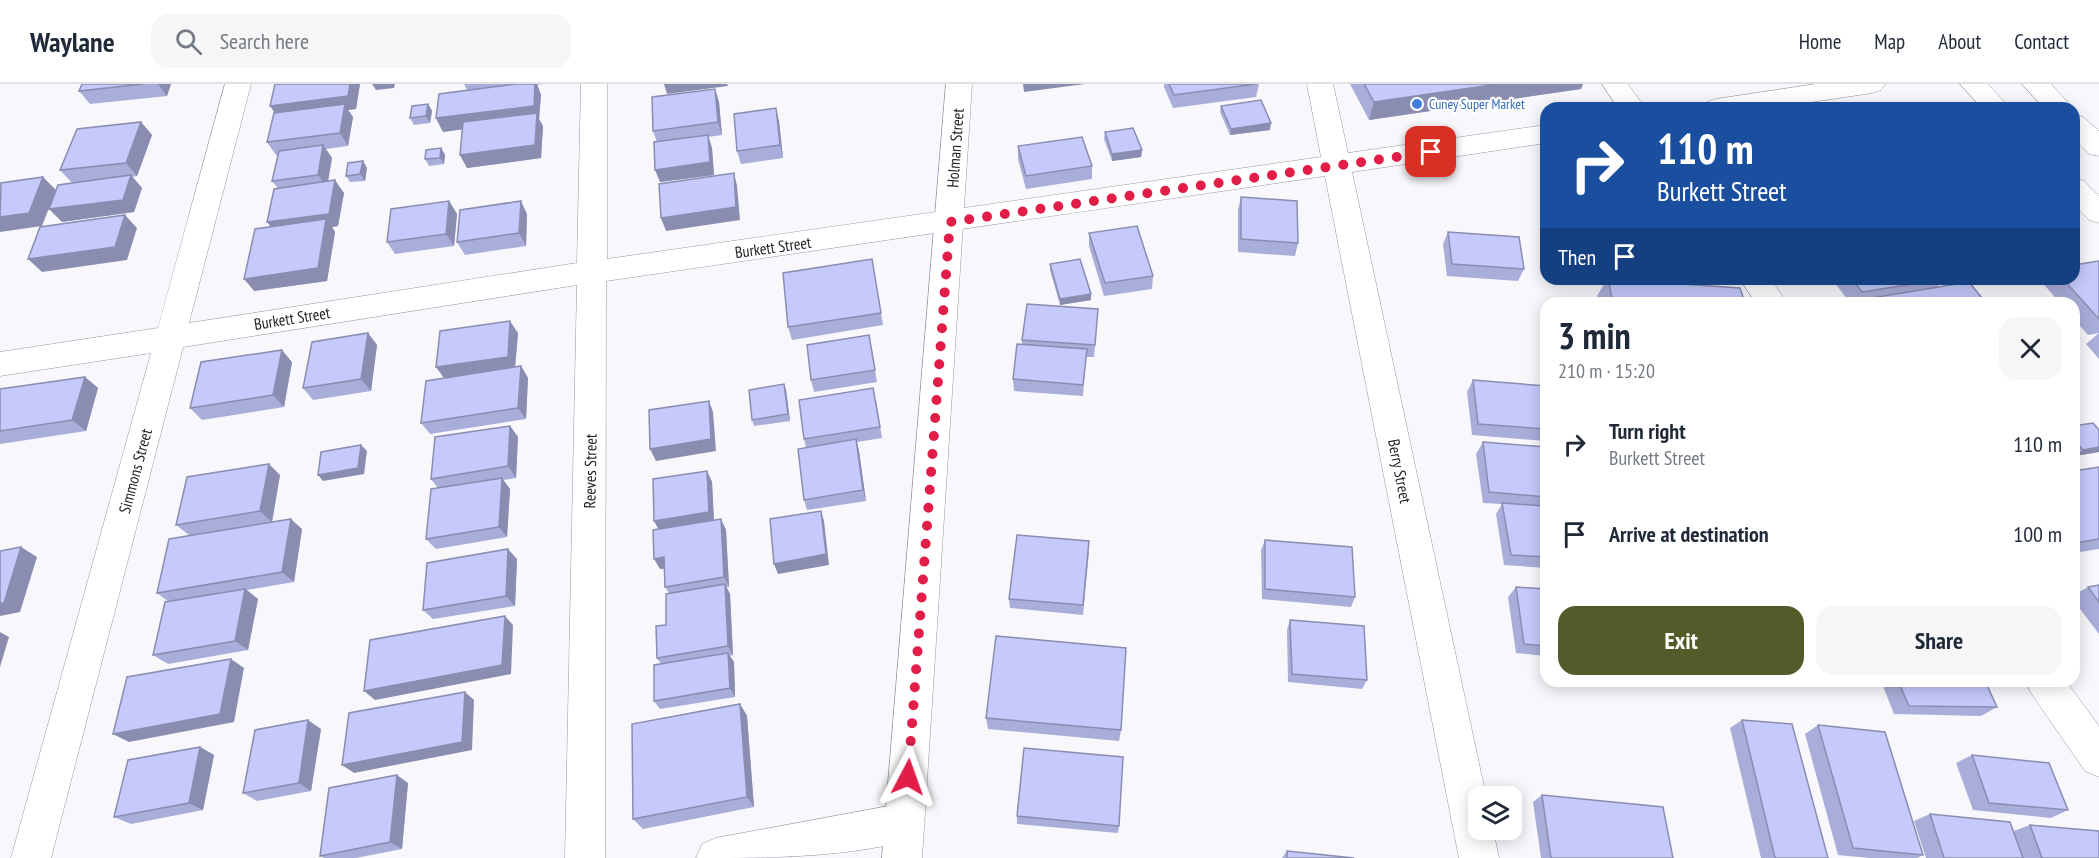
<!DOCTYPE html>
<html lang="en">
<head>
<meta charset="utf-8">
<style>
  :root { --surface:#fff; --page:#f6f6f7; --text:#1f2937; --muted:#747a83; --line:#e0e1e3; --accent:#525c2b }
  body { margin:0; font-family:"PT Sans Narrow",sans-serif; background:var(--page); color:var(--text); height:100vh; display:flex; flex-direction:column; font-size:22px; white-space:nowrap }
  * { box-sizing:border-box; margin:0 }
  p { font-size:20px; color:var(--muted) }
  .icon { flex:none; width:33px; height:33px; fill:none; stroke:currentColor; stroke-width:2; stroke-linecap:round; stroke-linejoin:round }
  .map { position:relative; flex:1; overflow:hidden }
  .panel { position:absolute; left:1540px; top:213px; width:540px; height:390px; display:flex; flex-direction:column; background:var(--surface); border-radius:18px; box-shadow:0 3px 15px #0003 }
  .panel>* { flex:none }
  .hud { position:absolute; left:1540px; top:18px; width:540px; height:183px; border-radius:18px; box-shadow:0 3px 15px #0003; background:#1a4fa0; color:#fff; overflow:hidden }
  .buttons { position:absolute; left:1468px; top:702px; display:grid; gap:12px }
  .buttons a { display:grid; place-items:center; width:54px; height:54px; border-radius:12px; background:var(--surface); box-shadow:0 3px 15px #0003; font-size:30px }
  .pin { position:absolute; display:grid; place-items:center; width:51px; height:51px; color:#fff; margin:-26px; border-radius:12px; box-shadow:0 3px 9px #0006 }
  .me { position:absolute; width:66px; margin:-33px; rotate:4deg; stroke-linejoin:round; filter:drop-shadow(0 0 4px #0008) }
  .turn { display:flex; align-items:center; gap:21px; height:126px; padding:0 18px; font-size:27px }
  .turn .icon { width:78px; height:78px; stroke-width:2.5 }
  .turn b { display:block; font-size:42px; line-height:51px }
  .then { display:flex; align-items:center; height:57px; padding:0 18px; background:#0003; gap:12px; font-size:22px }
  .round { display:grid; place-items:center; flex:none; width:63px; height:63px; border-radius:18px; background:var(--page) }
  .summary { display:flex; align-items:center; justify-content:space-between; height:102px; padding:0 18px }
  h1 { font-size:36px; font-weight:700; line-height:45px }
  .button { display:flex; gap:12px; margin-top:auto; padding:12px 18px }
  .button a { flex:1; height:69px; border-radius:18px; background:var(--accent); color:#fff; font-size:24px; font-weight:700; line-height:69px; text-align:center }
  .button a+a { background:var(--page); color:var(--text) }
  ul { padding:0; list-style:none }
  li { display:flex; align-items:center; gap:18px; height:90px; padding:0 18px }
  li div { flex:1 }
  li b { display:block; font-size:22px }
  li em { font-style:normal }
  header { display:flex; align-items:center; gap:36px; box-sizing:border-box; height:84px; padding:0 30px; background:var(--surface); border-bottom:2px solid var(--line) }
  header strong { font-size:28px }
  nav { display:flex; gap:33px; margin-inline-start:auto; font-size:21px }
  .search { width:420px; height:54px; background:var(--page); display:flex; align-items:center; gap:15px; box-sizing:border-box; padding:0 21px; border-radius:18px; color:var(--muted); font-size:22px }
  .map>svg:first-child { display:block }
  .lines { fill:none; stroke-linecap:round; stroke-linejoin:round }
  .street-casing { stroke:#9794a6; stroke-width:1 }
  .secondary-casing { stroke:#9794a6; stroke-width:1 }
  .street { fill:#fff; fill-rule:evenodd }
  .secondary { fill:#fff; fill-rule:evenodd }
  .wall { fill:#a9add9 }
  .shaded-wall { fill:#8a8db0 }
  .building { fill:#c5c9fc; stroke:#8a8db0; stroke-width:1.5 }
  .route { stroke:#e11d48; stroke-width:10; stroke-dasharray:0 18 }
  .shop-dot { fill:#3f7fe0; stroke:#fff; stroke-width:2 }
  .labels { text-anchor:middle; stroke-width:4.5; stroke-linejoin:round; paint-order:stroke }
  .far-shop-label { font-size:14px; fill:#366cbe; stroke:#fff; text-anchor:start }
  .street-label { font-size:16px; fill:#232229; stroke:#fff }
</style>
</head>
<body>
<header>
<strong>Waylane</strong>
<div class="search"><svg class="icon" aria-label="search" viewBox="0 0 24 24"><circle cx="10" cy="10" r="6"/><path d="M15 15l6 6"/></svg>Search here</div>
<nav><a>Home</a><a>Map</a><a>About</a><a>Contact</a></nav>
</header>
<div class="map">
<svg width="2099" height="774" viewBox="0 0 2099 774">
  <rect width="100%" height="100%" fill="#f8f8fc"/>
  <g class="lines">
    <g class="street-casing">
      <g id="street">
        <path d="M225,0H251L189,239L577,179L581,0H607V175L1321,73L1307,0H1333L1348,69L1546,41V59L1352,88L1486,712H1479V746H1493L1499,774H1459L1325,92L606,197L605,774H565L577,201L183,263L51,774H11L151,269L0,292V268L158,244Z"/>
        <path d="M1602,0H1628L1645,24H1618Z"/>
        <path d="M1816,0H1885L1881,6L1872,9L1772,24H1703L1707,18L1716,15Z"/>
        <path d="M1740,195H1771L1787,219H1756Z"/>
        <path d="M2026,597H2066L2099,642V693L2085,687L2031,609Z"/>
        <path d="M905,719L919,725L925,739L919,753C853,774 766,774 696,774L702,760L716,754Z"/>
      </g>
    </g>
    <g class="secondary-casing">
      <g id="secondary">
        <path d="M946,0H972L922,774H882Z"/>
        <path d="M1960,0H1988L2010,24H1982Z"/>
        <path d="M2022,0H2051L2073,24H2044Z"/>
        <path d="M2074,30L2083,33L2099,47V72L2089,70L2074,55Z"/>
        <path d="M2074,94L2084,97L2099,112V139L2089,136L2074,121Z"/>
      </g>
    </g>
    <use href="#street" class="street"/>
    <use href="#secondary" class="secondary"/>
  </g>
  <g class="wall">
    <path d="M82,0H171L167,12L90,20L79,7Z"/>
    <path d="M275,0H360L356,25L348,26L353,33L348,62L326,65L332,74L328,97L344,109L338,142L332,143L335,148L327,197L254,207L271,143L278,104L272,97L278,71H276L267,58L275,29Z"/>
    <path d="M464,0H543L537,1L541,11L539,35L543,42L541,74L467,84L460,71L462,45L443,48L436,34L467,6Z"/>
    <path d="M1164,0H1259L1256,13L1173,24L1164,3Z"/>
    <path d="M1350,0H1583L1581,5L1369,36Z"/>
    <path d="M715,5L719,18L722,51L708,53L712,64L714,91L660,98L657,58L653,47Z"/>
    <path d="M428,20L432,27L430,39L414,41L410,34Z"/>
    <path d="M1221,22L1270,46L1230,51L1220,28Z"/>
    <path d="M779,37L783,74L741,80L737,67Z"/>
    <path d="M141,38L152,51L137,92L132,93L142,104L134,128L62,138L72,99L60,86Z"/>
    <path d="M1105,48L1142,66L1141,73L1112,77L1104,55Z"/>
    <path d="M1018,62L1092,82V95L1026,105L1018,75Z"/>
    <path d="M441,64L445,71L444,80L429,82L425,75Z"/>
    <path d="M1546,69V112L1540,82Z"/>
    <path d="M367,84L365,97L350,98L346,92Z"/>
    <path d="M1241,113L1298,159L1295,172L1238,168V126Z"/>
    <path d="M449,117L457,130L454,162L395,170L387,158Z"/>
    <path d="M527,130L526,162L465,171L457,158Z"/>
    <path d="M1448,148L1524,185L1518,197L1447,192L1443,160Z"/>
    <path d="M1089,149L1153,192L1152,205L1104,212L1089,162Z"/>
    <path d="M872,175L883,241L792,256L788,243Z"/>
    <path d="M2099,177V249L2088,251L2074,235V219H2060L2041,197L2044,195H2074Z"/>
    <path d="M1050,180L1091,210V216L1060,221L1050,186Z"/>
    <path d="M1607,195L1745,219H1599L1597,212Z"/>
    <path d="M1832,195H1944L1937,203L1986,219H1850Z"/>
    <path d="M1097,238L1094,273H1086L1083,312L1014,307L1013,295L1022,260V256Z"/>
    <path d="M368,249L377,261L371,307L313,316L303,304Z"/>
    <path d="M518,249L515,283L521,282L528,294L526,335L430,350L421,339L444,294L436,283Z"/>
    <path d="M2099,249V275L2086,260Z"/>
    <path d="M869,251L877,298L814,308L811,296Z"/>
    <path d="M292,278L284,323L202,336L190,324Z"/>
    <path d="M85,293L98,304L86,347L0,360V305Z"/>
    <path d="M1473,296L1546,302V357L1472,351L1467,308Z"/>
    <path d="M786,306L790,337L754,342L752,336Z"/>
    <path d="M876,316L882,354L857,358L859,367L866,417L807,426L804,416L806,364L804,355Z"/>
    <path d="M510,342L518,353L516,394L503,396L510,405L507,453L436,465L426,455L438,404L431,395Z"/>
    <path d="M2074,342L2099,368L2075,372Z"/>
    <path d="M1483,358L1546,363V484L1504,481L1496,430L1502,420L1483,419L1476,370Z"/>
    <path d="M2099,383V465L2074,469V387Z"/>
    <path d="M707,387L712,398L714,436L721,435L726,446L729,503H726L730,510L733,571L730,572L734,578L735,613L660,625L654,617L661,580L657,574L666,541L669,509L665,503L664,485H660Z"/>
    <path d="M280,391L272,438L302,445L294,498L247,506L258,515L248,566L168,580L153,571L169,518L157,509L189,451L176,441Z"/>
    <path d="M1265,456L1355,513L1351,523L1262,515L1261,466Z"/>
    <path d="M1089,468L1083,531L1010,524L1009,515Z"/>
    <path d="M517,475L515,522L433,535L423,526Z"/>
    <path d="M2099,501V550L2074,517V511L2088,503Z"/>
    <path d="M1516,503L1546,505V572L1516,569L1508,513Z"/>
    <path d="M1290,536L1367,596L1362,605L1288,598L1287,546Z"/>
    <path d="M1881,597H1985L1997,623L1981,632L1894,630Z"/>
    <path d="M740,620L747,632L754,723L643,745L633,735Z"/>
    <path d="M986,634L1121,646L1119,657L988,645Z"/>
    <path d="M1742,636L1828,774H1761L1730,644Z"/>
    <path d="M1818,641L1923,771L1917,774H1870L1838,771L1805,650Z"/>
    <path d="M321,645L311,707L257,717L243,709Z"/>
    <path d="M200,663L214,671L203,726L131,740L114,733Z"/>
    <path d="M1972,671L2068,726L2051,734L1973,726L1956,679Z"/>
    <path d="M408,699L402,765L356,774H324L320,772Z"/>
    <path d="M1542,711L1673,774H1541L1533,718Z"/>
    <path d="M1930,730L2014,747L2030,741L2099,774H1926L1914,737Z"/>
    <path d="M1017,732L1119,742L1118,749L1017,740Z"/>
    <path d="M1287,767L1354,774H1282Z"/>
  </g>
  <g class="shaded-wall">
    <path d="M158,0H171L167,12Z"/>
    <path d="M350,0H360L356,25L348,26L353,33L348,62L340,49L279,35L270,22Z"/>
    <path d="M372,0H395L394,4L376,6Z"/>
    <path d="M535,0H537L541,11L539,35L543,42L541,74L467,84L460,71L536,35L443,48L436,34Z"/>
    <path d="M664,0H727L728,2L667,10Z"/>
    <path d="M1023,0H1085L1024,8Z"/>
    <path d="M1498,0H1583L1581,5L1369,36L1374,18Z"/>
    <path d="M715,5L719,18L722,51L718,38Z"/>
    <path d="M428,20L432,27L430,39L426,32Z"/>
    <path d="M776,24L779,37L783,74L780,61Z"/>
    <path d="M141,38L152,51L137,92L126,79Z"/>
    <path d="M1271,39L1270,46L1230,51L1231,45Z"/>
    <path d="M708,51L712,64L714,91L660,98L655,86Z"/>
    <path d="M323,61L332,74L327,103L318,91Z"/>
    <path d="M441,64L445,71L444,80L440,74Z"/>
    <path d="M1142,66L1141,73L1112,77V70Z"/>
    <path d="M363,77L367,84L365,97L360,90Z"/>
    <path d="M734,89L737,102L740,136L666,147L661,134Z"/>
    <path d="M131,91L142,104L134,128L62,138L49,125Z"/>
    <path d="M43,93L56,106L42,142L0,148V133Z"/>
    <path d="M335,96L344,109L338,142L332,143L335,148L327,197L254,207L244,195L277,151L267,138Z"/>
    <path d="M449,117L457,130L454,162L446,150Z"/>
    <path d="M521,117L527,130L526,162L519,149Z"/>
    <path d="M125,131L137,144L127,176L42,188L28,175Z"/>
    <path d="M1091,210V216L1060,221V215Z"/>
    <path d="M510,237L518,249L515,284L445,295L436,283Z"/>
    <path d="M368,249L377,261L371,307L361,295Z"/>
    <path d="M282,266L292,278L284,323L273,311Z"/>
    <path d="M521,282L528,294L526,335L518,324Z"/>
    <path d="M85,293L98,304L86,347L72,336Z"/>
    <path d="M784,300L786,306L790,337L788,330Z"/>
    <path d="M709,317L713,328L716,367L656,377L650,365Z"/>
    <path d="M510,342L518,353L516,394L508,382Z"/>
    <path d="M856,355L859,367L866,417L863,406Z"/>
    <path d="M361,361L367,367L364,390L323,397L318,391Z"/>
    <path d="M2099,363V368L2075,372L2083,366Z"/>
    <path d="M269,380L280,391L272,438L260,427Z"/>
    <path d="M707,387L712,398L714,438L660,448L654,437Z"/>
    <path d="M502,394L510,405L507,453L499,443Z"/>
    <path d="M821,427L824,437L829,481L778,490L774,480Z"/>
    <path d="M291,435L302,445L294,498L282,488Z"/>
    <path d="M721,435L726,446L729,503L724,493Z"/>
    <path d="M21,463L37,473L20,528L0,532V519Z"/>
    <path d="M508,465L517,475L515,522L506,512Z"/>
    <path d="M664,473L670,484L660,485L654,475Z"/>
    <path d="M725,500L730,510L733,571L728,562Z"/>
    <path d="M245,505L258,515L248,566L235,557Z"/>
    <path d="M505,532L513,541L511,590L375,616L364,607Z"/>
    <path d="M0,548L9,553L0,583Z"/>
    <path d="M728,569L734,578L735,613L730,604Z"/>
    <path d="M231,575L244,584L234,638L129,658L113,650Z"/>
    <path d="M465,608L474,616L472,666L354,689L342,681Z"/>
    <path d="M740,620L747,632L754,723L747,713Z"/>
    <path d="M308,636L321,645L311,707L299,699Z"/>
    <path d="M200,663L214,671L203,726L189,719Z"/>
    <path d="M397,691L408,699L402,765L390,758Z"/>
  </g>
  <g class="building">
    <path d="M82,0H143L79,7Z"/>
    <path d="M275,0H350L348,12L270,22Z"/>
    <path d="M516,0H535L534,22L436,34L439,10Z"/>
    <path d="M1169,0H1256L1174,11Z"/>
    <path d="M1364,0H1498L1374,18Z"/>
    <path d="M715,5L718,38L653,47L652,13Z"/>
    <path d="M1261,16L1271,39L1231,45L1221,22Z"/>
    <path d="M345,20L340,49L267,58L274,29Z"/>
    <path d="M428,20L426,32L410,34L412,22Z"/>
    <path d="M776,24L780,61L737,67L734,30Z"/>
    <path d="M537,29L535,61L460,71L463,38Z"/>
    <path d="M141,38L126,79L60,86L77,45Z"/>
    <path d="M1133,44L1142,66L1112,70L1105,48Z"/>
    <path d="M708,51L710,78L655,86L654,58Z"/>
    <path d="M1082,53L1092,82L1026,92L1018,62Z"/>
    <path d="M323,61L318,91L272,97L279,67Z"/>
    <path d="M441,64L440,74L425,75L426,66Z"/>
    <path d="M363,77L360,90L346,92L348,79Z"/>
    <path d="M734,89L736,123L661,134L659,100Z"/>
    <path d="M131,91L123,116L49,125L58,101Z"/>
    <path d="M43,93L29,129L0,133L1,99Z"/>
    <path d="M335,96L329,130L267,138L274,105Z"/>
    <path d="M1241,113L1297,117L1298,159L1241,155Z"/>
    <path d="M449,117L446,150L387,158L391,125Z"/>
    <path d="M521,117L519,149L457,158L460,126Z"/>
    <path d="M125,131L115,163L28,175L40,143Z"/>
    <path d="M326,135L318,184L244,195L255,145Z"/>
    <path d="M1137,142L1153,192L1105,199L1089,149Z"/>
    <path d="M1448,148L1519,153L1524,185L1452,180Z"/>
    <path d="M872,175L881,229L788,243L783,189Z"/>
    <path d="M1080,175L1091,210L1060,215L1050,180Z"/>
    <path d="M2099,177V235L2063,195H2074V181Z"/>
    <path d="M1608,195L1740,204L1745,219H1613Z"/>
    <path d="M1852,195H1945L1862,208Z"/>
    <path d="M1969,198L1986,219H1868L1865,215Z"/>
    <path d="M1027,220L1098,225L1095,261L1022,256Z"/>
    <path d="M510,237L508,273L436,283L440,247Z"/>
    <path d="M368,249L361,295L303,304L312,258Z"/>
    <path d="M869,251L875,286L811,296L807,261Z"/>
    <path d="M1017,260L1087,265L1083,301L1013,295Z"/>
    <path d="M282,266L273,311L190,324L201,278Z"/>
    <path d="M521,282L518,324L421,339L426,297Z"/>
    <path d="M85,293L72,336L0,347V305Z"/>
    <path d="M1473,296L1546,302V345L1478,340Z"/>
    <path d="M784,300L788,330L752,336L749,306Z"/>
    <path d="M873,304L880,343L804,355L799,316Z"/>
    <path d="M709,317L711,355L650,365L649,326Z"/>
    <path d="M2093,339L2099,346V363L2083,366L2074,356V342Z"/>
    <path d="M510,342L508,382L431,395L435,353Z"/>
    <path d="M856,355L863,406L804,416L798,365Z"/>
    <path d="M1483,358L1546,363V413L1489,408Z"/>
    <path d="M361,361L358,384L318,391L321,368Z"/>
    <path d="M269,380L260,427L176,441L187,393Z"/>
    <path d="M2099,383V455L2074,459V387Z"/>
    <path d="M707,387L709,428L654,437L653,395Z"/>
    <path d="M502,394L499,443L426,455L431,405Z"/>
    <path d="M1502,419L1546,422V473L1511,471Z"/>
    <path d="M821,427L826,470L774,480L770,435Z"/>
    <path d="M291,435L282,488L157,509L169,455Z"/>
    <path d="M721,435L724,493L665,503L664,473L654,475L653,446Z"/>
    <path d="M1017,451L1089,457L1083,521L1009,515Z"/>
    <path d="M1265,456L1352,463L1355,513L1265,505Z"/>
    <path d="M21,463L4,519H0V467Z"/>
    <path d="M508,465L506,512L423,526L427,479Z"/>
    <path d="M725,500L728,562L657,574L656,542L666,541V510Z"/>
    <path d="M2099,501V518L2088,503Z"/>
    <path d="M1516,503L1546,505V562L1524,560Z"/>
    <path d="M245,505L235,557L153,571L165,518Z"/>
    <path d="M505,532L502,581L364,607L370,556Z"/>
    <path d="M1290,536L1364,542L1367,596L1292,590Z"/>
    <path d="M996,552L1126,564L1121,646L986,634Z"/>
    <path d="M728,569L730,604L654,617V581Z"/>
    <path d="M231,575L220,630L113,650L127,593Z"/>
    <path d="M1898,597H1985L1997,623L1909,622Z"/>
    <path d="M465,608L462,658L342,681L349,629Z"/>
    <path d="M740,620L747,713L633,735L632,640Z"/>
    <path d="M308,636L299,699L243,709L255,646Z"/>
    <path d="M1742,636L1792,640L1828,774H1775Z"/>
    <path d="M1818,641L1885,648L1923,771L1853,764Z"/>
    <path d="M200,663L189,719L114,733L128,676Z"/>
    <path d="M1024,664L1123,673L1119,742L1017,732Z"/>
    <path d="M1972,671L2049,679L2068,726L1989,719Z"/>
    <path d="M397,691L390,758L320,772L329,704Z"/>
    <path d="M1542,711L1663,723L1673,774H1551Z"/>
    <path d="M1930,730L2010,738L2023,774H1944Z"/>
    <path d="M2030,741L2099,747V774H2042Z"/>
    <path d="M1287,767L1354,774H1287Z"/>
  </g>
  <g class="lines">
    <path class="route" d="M908,693L950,138L1431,68"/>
  </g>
  <circle class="shop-dot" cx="1417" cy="20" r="6"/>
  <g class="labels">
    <g class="far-shop-label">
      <text x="1429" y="25">Cuney Super Market</text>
    </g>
    <g class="street-label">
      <text transform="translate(955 64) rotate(-86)" y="6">Holman Street</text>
      <text transform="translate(773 163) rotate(-8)" y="6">Burkett Street</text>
      <text transform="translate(292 234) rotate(-9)" y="6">Burkett Street</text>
      <text transform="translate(135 387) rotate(-75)" y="6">Simmons Street</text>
      <text transform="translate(590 387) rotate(-89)" y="6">Reeves Street</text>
      <text transform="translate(1400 387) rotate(79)" y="6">Berry Street</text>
    </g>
  </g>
</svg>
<div class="buttons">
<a><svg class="icon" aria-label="layers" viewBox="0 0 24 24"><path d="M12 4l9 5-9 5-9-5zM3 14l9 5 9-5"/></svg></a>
</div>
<div class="pin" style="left:1431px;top:68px;background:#d93025"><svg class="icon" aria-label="arrive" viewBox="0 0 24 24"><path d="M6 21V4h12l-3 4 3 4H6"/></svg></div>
<svg class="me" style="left:908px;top:693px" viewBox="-20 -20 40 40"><path d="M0-17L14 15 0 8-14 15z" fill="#e11d48" stroke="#fff" stroke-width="4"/></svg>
<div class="hud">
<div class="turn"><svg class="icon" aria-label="right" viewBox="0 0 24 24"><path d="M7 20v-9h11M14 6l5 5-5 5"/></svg><div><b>110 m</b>Burkett Street</div></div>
<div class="then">Then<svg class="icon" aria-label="arrive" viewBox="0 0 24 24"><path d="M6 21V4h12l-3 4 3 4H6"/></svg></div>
</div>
<section class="panel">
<div class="summary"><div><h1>3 min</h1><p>210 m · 15:20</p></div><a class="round"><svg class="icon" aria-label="close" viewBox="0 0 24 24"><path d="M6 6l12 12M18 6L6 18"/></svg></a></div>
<ul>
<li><svg class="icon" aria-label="right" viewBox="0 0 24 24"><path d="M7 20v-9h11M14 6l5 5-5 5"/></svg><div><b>Turn right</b><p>Burkett Street</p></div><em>110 m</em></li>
<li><svg class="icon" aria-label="arrive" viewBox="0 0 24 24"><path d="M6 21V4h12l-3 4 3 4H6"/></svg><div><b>Arrive at destination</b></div><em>100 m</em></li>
</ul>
<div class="button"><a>Exit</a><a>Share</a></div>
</section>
</div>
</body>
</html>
